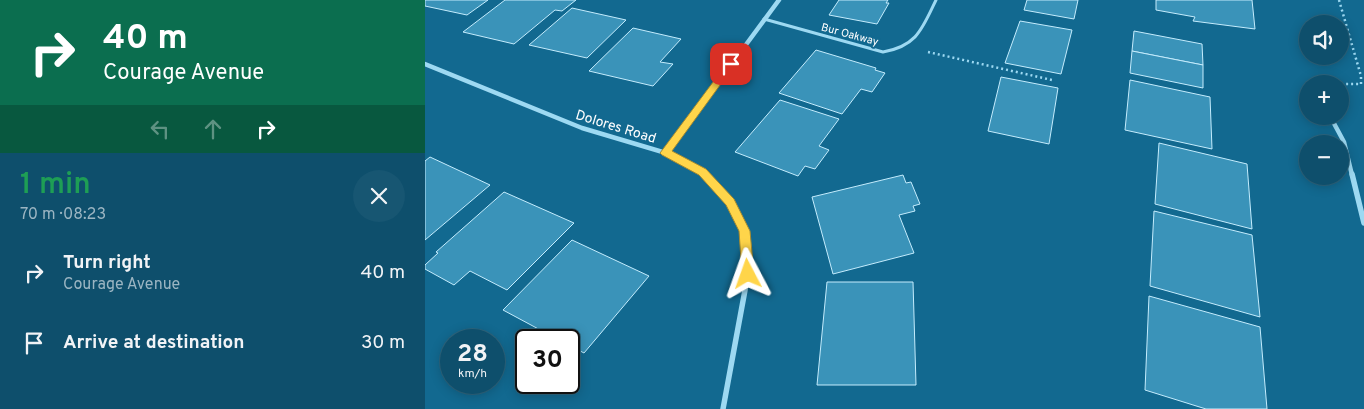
<!DOCTYPE html>
<html lang="en">
<head>
<meta charset="utf-8">
<style>
  :root { --surface:#0e4f6c; --page:#175672; --text:#f1f3f6; --muted:#9bb5c2; --line:#2e667f }
  body { margin:0; font-family:Overpass,sans-serif; background:var(--page); color:var(--text); height:100vh; display:flex; flex-direction:column; font-size:19px; white-space:nowrap }
  * { box-sizing:border-box; margin:0 }
  p { font-size:16px; color:var(--muted) }
  .icon { flex:none; width:28px; height:28px; fill:none; stroke:currentColor; stroke-width:2; stroke-linecap:round; stroke-linejoin:round }
  .map { position:relative; flex:1; overflow:hidden }
  .sheet { display:flex; flex-direction:column; background:var(--surface); width:425px }
  .sheet>* { flex:none }
  .banner { background:#0b6e4f; color:#fff; overflow:hidden }
  .fabs { position:absolute; left:874px; top:15px; display:grid; gap:10px }
  .fabs a { display:grid; place-items:center; width:50px; height:50px; border-radius:50%; background:var(--surface); box-shadow:0 2px 12px #0003,0 0 0 1px var(--line); font-size:25px }
  .speed { position:absolute; left:15px; top:329px; display:flex; gap:10px; font-size:25px; font-weight:700; text-align:center }
  .speed>* { display:grid; place-content:center; width:65px; height:65px; border-radius:50%; background:var(--surface); box-shadow:0 2px 12px #0003,0 0 0 1px var(--line); line-height:1 }
  .speed small { font-size:12px; font-weight:400 }
  .speed .limit { border:2px solid #111; border-radius:8px; background:#fff; color:#111 }
  .pin { position:absolute; display:grid; place-items:center; width:42px; height:42px; color:#fff; margin:-21px; border-radius:10px; box-shadow:0 2px 8px #0006 }
  .me { position:absolute; width:55px; margin:-28px; rotate:356deg; stroke-linejoin:round; filter:drop-shadow(0 0 4px #0008) }
  .turn { display:flex; align-items:center; gap:18px; height:105px; padding:0 20px; font-size:22px }
  .turn .icon { width:65px; height:65px; stroke-width:2.5 }
  .turn b { display:block; font-size:35px; line-height:42px }
  .lanes { display:flex; align-items:center; height:48px; padding:0 20px; background:#0003; justify-content:center; gap:25px; direction:ltr }
  .lanes .off { opacity:.35 }
  .round { display:grid; place-items:center; flex:none; width:52px; height:52px; border-radius:26px; background:var(--page) }
  .headline { display:flex; align-items:center; justify-content:space-between; height:85px; padding:0 20px }
  h1 { font-size:30px; font-weight:600; line-height:38px; color:#1e9e55 }
  ul { padding:0; list-style:none }
  li { display:flex; align-items:center; gap:15px; height:70px; padding:0 20px }
  li div { flex:1 }
  li b { display:block; font-size:19px }
  li em { font-style:normal }
  main { display:flex; flex:1; min-height:0 }
  .map>svg:first-child { display:block }
  .building { fill:#3a93b9; stroke:#c4ecfd }
  .lines { fill:none; stroke-linecap:round; stroke-linejoin:round }
  .path { stroke:#9dd9f2; stroke-width:2.5; stroke-dasharray:2 3; stroke-linecap:butt }
  .lane { stroke:#9dd9f2; stroke-width:3 }
  .street-far1 { stroke:#9dd9f2; stroke-width:4.5 }
  .street { stroke:#9dd9f2; stroke-width:5.5 }
  .route { fill:#ffd54a; stroke:#a68a30 }
  .labels { text-anchor:middle; stroke-width:4; stroke-linejoin:round; paint-order:stroke }
  .far-street-label { font-size:11px; fill:#fff; stroke:#126990 }
  .street-label { font-size:14px; fill:#fff; stroke:#126990 }
</style>
</head>
<body>
<main>
<section class="sheet">
<div class="banner">
<div class="turn"><svg class="icon" aria-label="right" viewBox="0 0 24 24"><path d="M7 20v-9h11M14 6l5 5-5 5"/></svg><div><b>40 m</b>Courage Avenue</div></div>
<div class="lanes"><svg class="icon off" aria-label="left" viewBox="0 0 24 24"><path d="M17 20v-9H6M10 6l-5 5 5 5"/></svg><svg class="icon off" aria-label="ahead" viewBox="0 0 24 24"><path d="M12 20V5M6 11l6-6 6 6"/></svg><svg class="icon" aria-label="right" viewBox="0 0 24 24"><path d="M7 20v-9h11M14 6l5 5-5 5"/></svg></div>
</div>
<div class="headline"><div><h1>1 min</h1><p>70 m · 08:23</p></div><a class="round"><svg class="icon" aria-label="close" viewBox="0 0 24 24"><path d="M6 6l12 12M18 6L6 18"/></svg></a></div>
<ul>
<li><svg class="icon" aria-label="right" viewBox="0 0 24 24"><path d="M7 20v-9h11M14 6l5 5-5 5"/></svg><div><b>Turn right</b><p>Courage Avenue</p></div><em>40 m</em></li>
<li><svg class="icon" aria-label="arrive" viewBox="0 0 24 24"><path d="M6 21V4h12l-3 4 3 4H6"/></svg><div><b>Arrive at destination</b></div><em>30 m</em></li>
</ul>
</section>
<div class="map">
<svg width="939" height="409" viewBox="0 0 939 409">
  <rect width="100%" height="100%" fill="#126990"/>
  <g class="building">
    <path d="M0,0H63L42,15L0,6Z"/>
    <path d="M80,0H151L137,11L130,10L89,44L38,32Z"/>
    <path d="M414,0H463L461,3H464L452,24L404,15Z"/>
    <path d="M602,0H653L649,19L599,10Z"/>
    <path d="M731,0H827L830,29L768,21L770,17L731,10Z"/>
    <path d="M147,8L201,20L162,58L104,45Z"/>
    <path d="M595,21L647,30L636,74L580,63Z"/>
    <path d="M208,28L256,39L235,62L248,64L228,86L164,71Z"/>
    <path d="M709,31L777,44L778,65L707,51Z"/>
    <path d="M391,50L451,68L450,70L460,73L447,92L436,89L417,114L354,93Z"/>
    <path d="M707,51L778,65V88L705,73Z"/>
    <path d="M576,77L633,88L624,144L563,131Z"/>
    <path d="M705,80L785,97L787,149L700,130Z"/>
    <path d="M355,100L414,119L394,146L404,150L390,169L380,166L373,176L310,152Z"/>
    <path d="M734,143L822,164L827,229L730,204Z"/>
    <path d="M5,157L65,185L0,240V161Z"/>
    <path d="M478,175L481,183L486,182L495,204L488,206L490,211L474,215L489,253L408,274L387,197Z"/>
    <path d="M79,192L149,223L82,290L45,271L29,285L0,269V265L13,253L11,252Z"/>
    <path d="M729,211L827,235L835,317L725,286Z"/>
    <path d="M147,240L224,276L159,353L144,345V340H134L78,310Z"/>
    <path d="M402,282H488L491,385H392Z"/>
    <path d="M724,296L835,327L842,409H781L720,390Z"/>
  </g>
  <g class="lines">
    <g class="path">
      <path d="M914,0L936,76V84H915"/>
      <path d="M503,52L627,80"/>
    </g>
    <path class="lane" d="M339,19L458,52C492,46 497,29 511,0"/>
    <g class="street-far1">
      <path d="M0,64L157,128L241,153L280,175"/>
      <path d="M905,116L919,142L927,175"/>
      <path d="M241,153L354,0"/>
    </g>
    <g class="street">
      <path d="M278,174L305,202L319,231L323,274L298,409"/>
      <path d="M927,174L939,223"/>
    </g>
  </g>
  <path class="route" d="M306,61L309,62V66L247,151L281,169L309,199L325,231L329,274L327,278L323,280L318,278L317,274L314,231L301,205L274,175L237,155L235,153L303,62Z"/>
  <g class="labels">
    <g class="far-street-label">
      <text transform="translate(425 34) rotate(15)" y="4">Bur Oakway</text>
    </g>
    <g class="street-label">
      <text transform="translate(191 126) rotate(17)" y="5">Dolores Road</text>
    </g>
  </g>
</svg>
<div class="fabs">
<a><svg class="icon" aria-label="sound" viewBox="0 0 24 24"><path d="M4 9h4l5-4v14l-5-4H4zM17 9q2 3 0 6"/></svg></a>
<a>+</a>
<a>−</a>
</div>
<div class="speed"><div>28<small>km/h</small></div><div class="limit">30</div></div>
<div class="pin" style="left:306px;top:64px;background:#d93025"><svg class="icon" aria-label="arrive" viewBox="0 0 24 24"><path d="M6 21V4h12l-3 4 3 4H6"/></svg></div>
<svg class="me" style="left:323px;top:274px" viewBox="-20 -20 40 40"><path d="M0-17L14 15 0 8-14 15z" fill="#ffd54a" stroke="#fff" stroke-width="4"/></svg>
</div>
</main>
</body>
</html>
